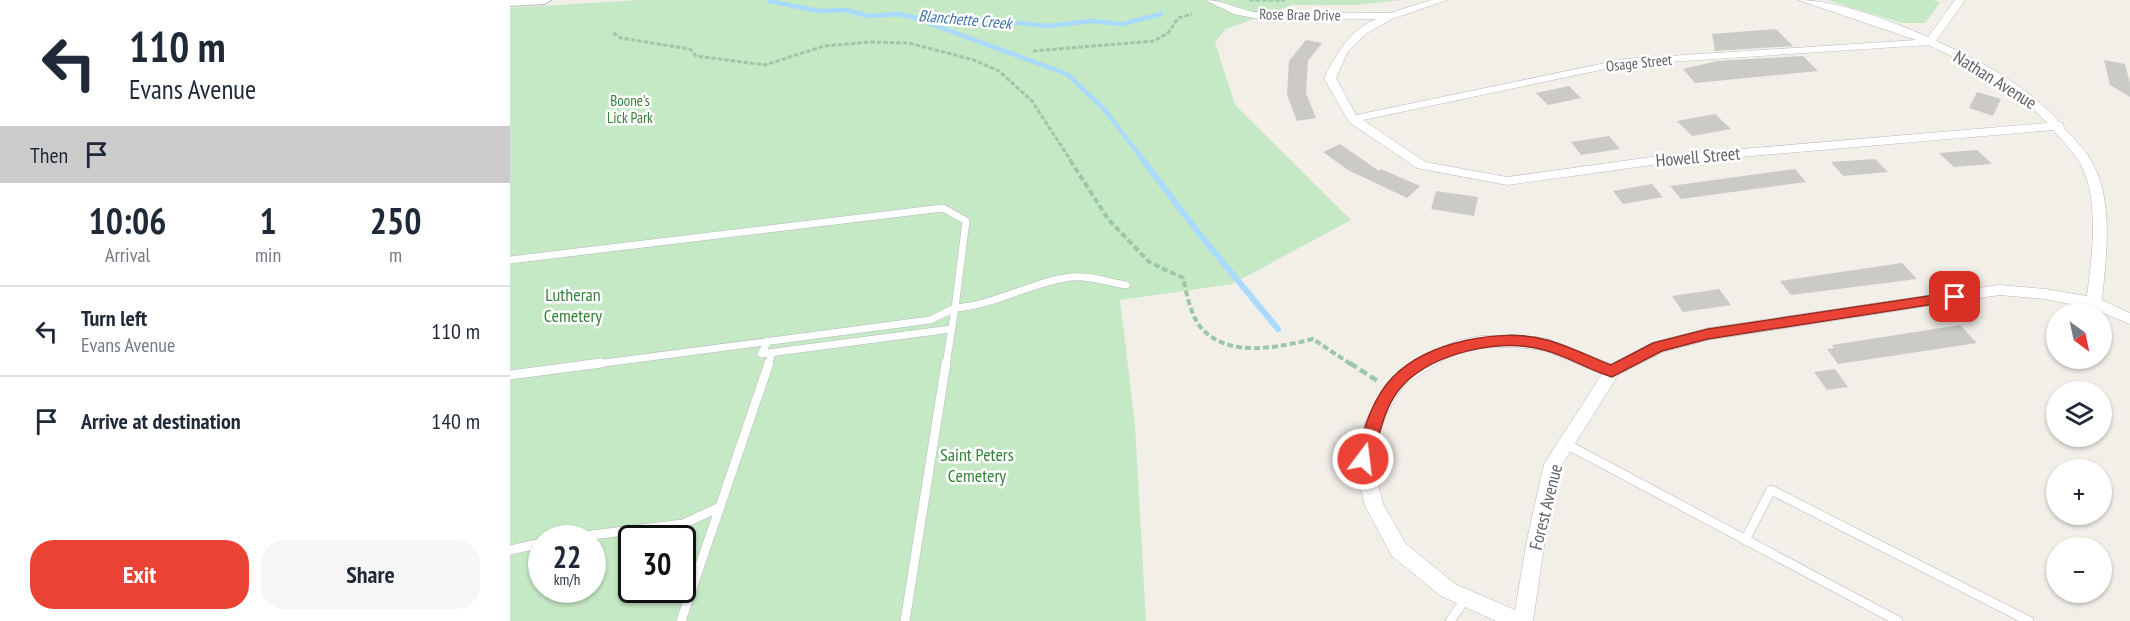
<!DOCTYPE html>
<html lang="en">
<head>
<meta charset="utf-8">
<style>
  :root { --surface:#fff; --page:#f6f6f7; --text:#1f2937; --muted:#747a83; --line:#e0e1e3; --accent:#ea4335 }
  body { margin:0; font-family:"PT Sans Narrow",sans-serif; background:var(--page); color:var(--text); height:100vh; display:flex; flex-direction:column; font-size:22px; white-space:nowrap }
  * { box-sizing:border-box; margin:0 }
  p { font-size:20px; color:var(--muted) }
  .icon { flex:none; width:33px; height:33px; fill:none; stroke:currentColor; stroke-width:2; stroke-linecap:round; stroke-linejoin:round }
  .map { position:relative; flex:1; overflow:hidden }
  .details { display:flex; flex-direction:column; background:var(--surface); width:510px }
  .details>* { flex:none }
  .banner { background:#fff; color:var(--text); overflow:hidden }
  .needle { width:39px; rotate:147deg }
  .buttons { position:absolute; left:1536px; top:303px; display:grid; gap:12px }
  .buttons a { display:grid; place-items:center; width:66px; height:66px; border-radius:50%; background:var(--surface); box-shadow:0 2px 4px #0004; font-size:30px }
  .speed { position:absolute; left:18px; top:525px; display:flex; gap:12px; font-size:30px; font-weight:700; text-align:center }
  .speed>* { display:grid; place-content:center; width:78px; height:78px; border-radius:50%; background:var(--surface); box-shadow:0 2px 4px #0004; line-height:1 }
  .speed small { font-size:15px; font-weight:400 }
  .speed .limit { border:3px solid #111; border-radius:9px; background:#fff; color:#111 }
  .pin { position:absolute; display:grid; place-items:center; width:51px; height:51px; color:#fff; margin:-26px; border-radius:12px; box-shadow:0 3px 9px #0006 }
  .me { position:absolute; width:66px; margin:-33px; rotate:15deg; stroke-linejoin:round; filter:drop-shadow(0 0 4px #0008) }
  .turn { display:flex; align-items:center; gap:21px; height:126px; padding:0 30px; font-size:27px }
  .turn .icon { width:78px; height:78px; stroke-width:2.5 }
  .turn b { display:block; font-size:42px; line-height:51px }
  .then { display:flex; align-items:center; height:57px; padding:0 30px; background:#0003; gap:12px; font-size:22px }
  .eta { display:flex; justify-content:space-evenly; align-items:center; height:102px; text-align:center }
  .eta b { font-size:36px; font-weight:600; line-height:42px }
  .action { display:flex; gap:12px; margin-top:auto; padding:12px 30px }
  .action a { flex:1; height:69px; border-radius:24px; background:var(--accent); color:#fff; font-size:24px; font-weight:600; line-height:69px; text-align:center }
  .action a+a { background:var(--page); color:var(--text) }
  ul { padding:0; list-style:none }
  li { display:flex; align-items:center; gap:18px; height:90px; padding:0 30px; border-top:2px solid var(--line) }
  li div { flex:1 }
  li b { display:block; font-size:22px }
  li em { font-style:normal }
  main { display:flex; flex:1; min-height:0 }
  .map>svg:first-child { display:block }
  .green { fill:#c5e8c5; fill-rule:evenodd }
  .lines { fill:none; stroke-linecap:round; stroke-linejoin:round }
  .stream-far1 { stroke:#aadaff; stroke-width:4.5 }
  .stream { stroke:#aadaff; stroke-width:6 }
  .building { fill:#cccac5 }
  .service-far1-casing { stroke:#b5b8bc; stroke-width:8 }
  .service-casing { stroke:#b5b8bc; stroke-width:10 }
  .minor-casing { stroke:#b5b8bc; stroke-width:1 }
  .tertiary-casing { stroke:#b5b8bc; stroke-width:2 }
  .path-far2 { stroke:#9cc7a9; stroke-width:3; stroke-dasharray:4.5 2; stroke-linecap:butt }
  .path-far1 { stroke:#9cc7a9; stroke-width:4; stroke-dasharray:6 3; stroke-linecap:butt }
  .path { stroke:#9cc7a9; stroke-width:4.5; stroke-dasharray:8 4; stroke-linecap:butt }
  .service-far1 { stroke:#fff; stroke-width:7 }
  .service { stroke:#fff; stroke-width:9 }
  .minor { fill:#fff; fill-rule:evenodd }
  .tertiary { fill:#fff; fill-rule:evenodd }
  .route { fill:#ea4335; stroke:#982c22; stroke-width:1.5 }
  .labels { text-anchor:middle; stroke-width:5; stroke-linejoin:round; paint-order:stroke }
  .far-street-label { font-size:15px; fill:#5f6368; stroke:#fff }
  .far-park-label { font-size:15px; fill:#348238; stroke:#fff }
  .far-water-label { font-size:16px; font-style:italic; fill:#4174aa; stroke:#fff }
  .street-label { font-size:18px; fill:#5f6368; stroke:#fff }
  .park-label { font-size:18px; fill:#348238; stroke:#fff }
</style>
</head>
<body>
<main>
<section class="details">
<div class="banner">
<div class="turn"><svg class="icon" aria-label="left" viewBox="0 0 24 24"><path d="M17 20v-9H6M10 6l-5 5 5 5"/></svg><div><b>110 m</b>Evans Avenue</div></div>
<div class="then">Then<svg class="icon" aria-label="arrive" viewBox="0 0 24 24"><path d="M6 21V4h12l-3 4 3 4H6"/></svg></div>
</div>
<div class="eta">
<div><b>10:06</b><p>Arrival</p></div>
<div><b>1</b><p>min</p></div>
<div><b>250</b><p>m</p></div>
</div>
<ul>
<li><svg class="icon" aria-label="left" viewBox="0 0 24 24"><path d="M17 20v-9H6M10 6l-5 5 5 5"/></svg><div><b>Turn left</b><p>Evans Avenue</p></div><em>110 m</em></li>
<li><svg class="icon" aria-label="arrive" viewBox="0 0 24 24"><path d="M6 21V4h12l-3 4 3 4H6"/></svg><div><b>Arrive at destination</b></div><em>140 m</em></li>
</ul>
<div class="action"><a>Exit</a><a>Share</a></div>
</section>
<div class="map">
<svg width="1620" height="621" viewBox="0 0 1620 621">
  <rect width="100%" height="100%" fill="#f1efe8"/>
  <g class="green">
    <path d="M130,0H892L847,5H782L716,29L705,42L725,105L841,220L722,284L610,300L625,425L636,621H0V8ZM32,538H82V590H32ZM122,538H172V590H122Z"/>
    <path d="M1318,0H1422L1430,2L1415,23H1392Z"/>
  </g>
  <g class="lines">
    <g class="stream-far1">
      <path d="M259,1L309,11L336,10L358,16L388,14L402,17L479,20L538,26L581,21L612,24L651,14"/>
      <path d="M402,17L557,74L594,109L634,161"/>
    </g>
    <path class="stream" d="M633,160L691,236L768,329"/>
  </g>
  <g class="building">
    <path d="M1266,29L1283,46L1205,51L1202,34Z"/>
    <path d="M796,40L812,43L798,61L796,93L806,118L787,121L777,95L779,61Z"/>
    <path d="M1293,56L1308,71L1185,83L1173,69L1207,61Z"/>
    <path d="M1594,60L1615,64L1620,83V97L1600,85Z"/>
    <path d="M1059,86L1071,98L1038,105L1026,93Z"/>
    <path d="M1467,92L1491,99L1483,116L1459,108Z"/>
    <path d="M1205,114L1221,129L1182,136L1167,121Z"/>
    <path d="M1099,136L1110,149L1071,155L1061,142Z"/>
    <path d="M830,144L869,171L871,169L910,186L897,198L838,170L813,152Z"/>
    <path d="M1467,150L1482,164L1444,167L1429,153Z"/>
    <path d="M1365,159L1378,172L1333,176L1321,162Z"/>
    <path d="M1285,169L1296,182L1171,199L1160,186Z"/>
    <path d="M1142,184L1153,197L1113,204L1103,191Z"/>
    <path d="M926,191L968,197L964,216L921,209Z"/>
    <path d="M1392,263L1407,279L1281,295L1270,281Z"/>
    <path d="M1209,289L1221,305L1173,312L1162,296Z"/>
    <path d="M1450,325L1467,343L1328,364L1317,349L1324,348L1322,345Z"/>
    <path d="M1325,369L1338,387L1317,390L1304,372Z"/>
  </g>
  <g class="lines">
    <g class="service-far1-casing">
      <g id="service-far1">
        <path d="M0,260L433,208L456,221L445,308L420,320L79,365"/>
        <path d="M258,341L251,354L441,329"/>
        <path d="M258,365L262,353"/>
        <path d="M436,365L445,308C486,305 521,282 561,277C579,275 598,282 616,285"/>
      </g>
    </g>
    <g class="service-casing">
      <g id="service">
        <path d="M0,375L91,363"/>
        <path d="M1056,444L1388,621"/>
        <path d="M57,538L173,524L210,507"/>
        <path d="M1235,540L1261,490L1519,621"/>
        <path d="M0,550L32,543"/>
        <path d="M171,621L259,363"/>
        <path d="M395,621L436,363"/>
        <path d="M940,621L956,598"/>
      </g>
    </g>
    <g class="minor-casing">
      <path id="minor" d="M695,0C713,0 727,9 744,12L880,13L921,0H937L882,19L857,33L838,51L826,78L846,115L1114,59L1406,40L1288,0C1329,0 1381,21 1418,37L1445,0H1455L1426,41C1470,60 1517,86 1549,122L1553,123L1554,128C1564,139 1576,150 1583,164C1604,204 1596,257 1592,300L1620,313V324L1581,308L1535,299L1489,295L1198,340L1153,352L1108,375L1051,466L1035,540L1023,621H986L931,596L882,556L855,506L844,459L856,420L882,377L923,351L949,340L970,336L1004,335L1035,338L1101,364L1142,343L1198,328L1489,285L1535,289L1577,296C1582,257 1590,199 1570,163C1563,151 1552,140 1543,130L1149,164L997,185L907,168L839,122L814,78C828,52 838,32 866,19L744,18L724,14ZM1418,45C1460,64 1507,88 1537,123L1149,156L997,177L915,162L853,120L1114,65ZM1004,347L1033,350L1092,374L1034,464L1017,540L1005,610L945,584L896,544L873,504L862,459L872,421L894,385L935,359L952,351L970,348Z"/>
    </g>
    <g class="tertiary-casing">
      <path id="tertiary" d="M0,0H41L35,4L0,6Z"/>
    </g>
    <g class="path-far2">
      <path d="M739,0H775"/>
      <path d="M103,33L111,38L180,49L186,56L255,65L314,46L361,42L399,43L464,60L489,71L522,101L561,161"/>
      <path d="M523,51L644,41L658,33L668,18L682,14"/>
    </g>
    <path class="path-far1" d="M560,160L598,219L639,262L673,278C677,294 681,319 694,331C723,358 769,347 803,339L842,365"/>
    <path class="path" d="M840,363L869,382"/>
    <use href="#service-far1" class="service-far1"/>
    <use href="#service" class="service"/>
    <use href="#minor" class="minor"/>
    <use href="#tertiary" class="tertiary"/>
  </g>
  <path class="route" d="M1445,292L1452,297L1450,300L1198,339L1152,351L1102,377C1079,370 1057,356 1034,350C991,338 925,352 893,385C871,409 871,438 859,464L853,466L847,464L845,459C853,432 862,398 883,377C917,342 991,327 1037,340C1059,346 1080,357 1101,365L1143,343L1198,329Z"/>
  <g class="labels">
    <g class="far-street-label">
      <text transform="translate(790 15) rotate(1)" y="5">Rose Brae Drive</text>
      <text transform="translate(1129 63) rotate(-6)" y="5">Osage Street</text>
    </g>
    <g class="far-park-label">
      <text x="120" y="106">Boone's<tspan x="120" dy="17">Lick Park</tspan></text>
    </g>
    <g class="far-water-label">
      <text transform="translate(455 19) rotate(5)" y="6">Blanchette Creek</text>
    </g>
    <g class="street-label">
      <text transform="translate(1485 80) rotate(32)" y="6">Nathan Avenue</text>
      <text transform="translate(1188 157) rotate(-5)" y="6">Howell Street</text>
      <text transform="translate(1036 507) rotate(-76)" y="6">Forest Avenue</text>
    </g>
    <g class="park-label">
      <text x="63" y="301">Lutheran<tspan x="63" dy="21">Cemetery</tspan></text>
      <text x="467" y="461">Saint Peters<tspan x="467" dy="21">Cemetery</tspan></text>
    </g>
  </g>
</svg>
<div class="buttons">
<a><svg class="needle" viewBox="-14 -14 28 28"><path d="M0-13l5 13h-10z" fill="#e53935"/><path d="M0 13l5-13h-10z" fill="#747a83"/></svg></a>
<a><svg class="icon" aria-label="layers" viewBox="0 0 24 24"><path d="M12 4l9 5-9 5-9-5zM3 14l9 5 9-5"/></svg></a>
<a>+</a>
<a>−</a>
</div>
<div class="speed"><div>22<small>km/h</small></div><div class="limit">30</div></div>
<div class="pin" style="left:1445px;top:297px;background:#d93025"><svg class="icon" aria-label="arrive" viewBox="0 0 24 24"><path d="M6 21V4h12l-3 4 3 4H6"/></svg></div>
<svg class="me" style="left:853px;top:459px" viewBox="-20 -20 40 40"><circle r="17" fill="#ea4335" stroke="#fff" stroke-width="3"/><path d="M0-11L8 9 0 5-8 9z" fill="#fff"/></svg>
</div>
</main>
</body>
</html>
